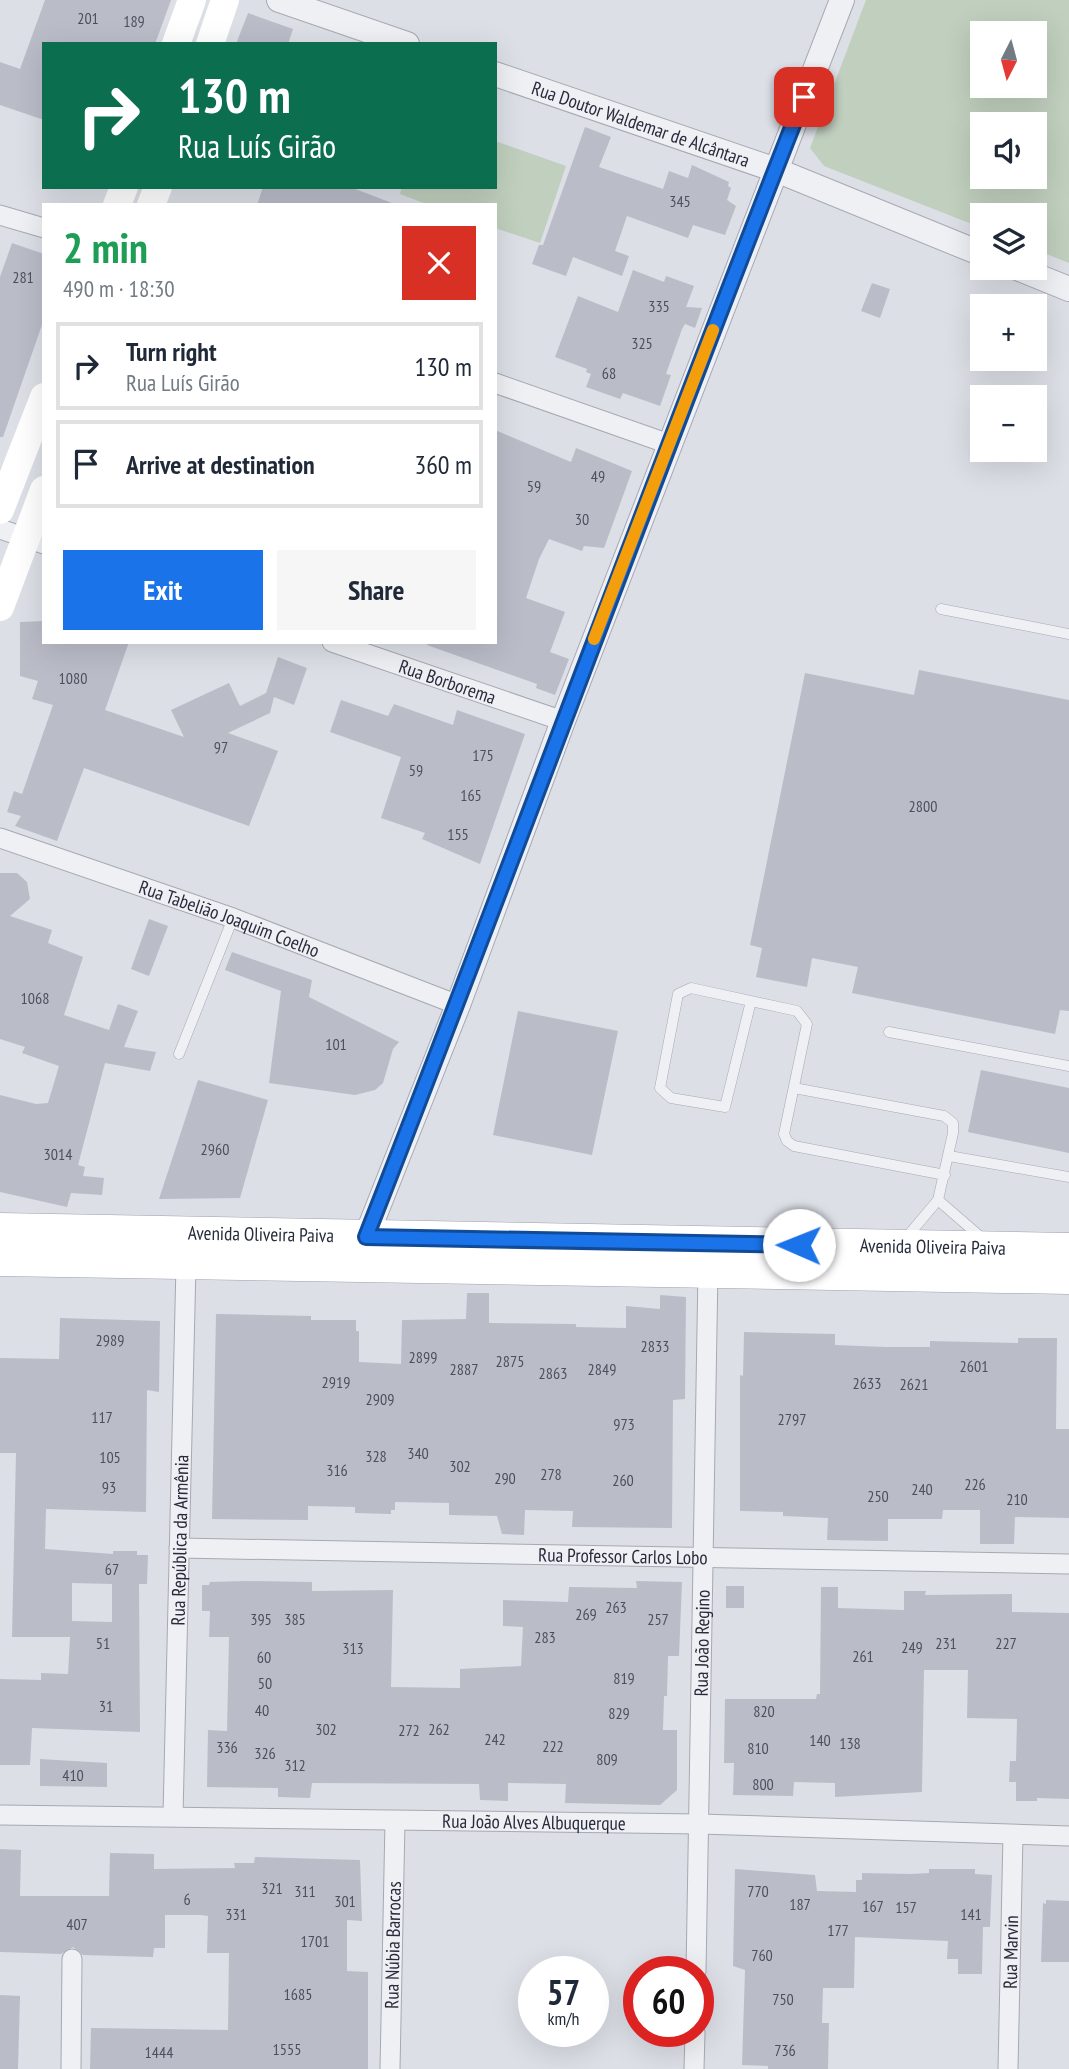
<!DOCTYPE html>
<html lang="en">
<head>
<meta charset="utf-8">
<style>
  :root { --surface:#fff; --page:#f6f6f7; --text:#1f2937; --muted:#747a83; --line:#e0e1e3; --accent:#1a73e8 }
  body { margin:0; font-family:"PT Sans Narrow",sans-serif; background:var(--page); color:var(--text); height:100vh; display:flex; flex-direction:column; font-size:26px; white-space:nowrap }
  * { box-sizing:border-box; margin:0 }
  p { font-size:23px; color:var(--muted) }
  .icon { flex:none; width:38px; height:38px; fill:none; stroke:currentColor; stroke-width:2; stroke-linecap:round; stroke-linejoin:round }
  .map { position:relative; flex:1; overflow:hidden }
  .side { position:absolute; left:42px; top:203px; width:455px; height:441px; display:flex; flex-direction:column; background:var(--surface); border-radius:0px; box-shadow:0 7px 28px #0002 }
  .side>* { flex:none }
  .guide { position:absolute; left:42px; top:42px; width:455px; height:147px; border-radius:0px; box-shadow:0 7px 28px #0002; background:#0b6e4f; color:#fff; overflow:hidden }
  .needle { width:46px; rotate:186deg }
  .tools { position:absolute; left:970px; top:21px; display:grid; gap:14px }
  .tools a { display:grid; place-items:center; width:77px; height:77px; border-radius:0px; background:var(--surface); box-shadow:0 7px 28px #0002; font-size:35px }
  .speed { position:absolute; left:518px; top:1956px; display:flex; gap:14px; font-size:35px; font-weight:700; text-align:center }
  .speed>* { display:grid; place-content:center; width:91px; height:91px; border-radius:50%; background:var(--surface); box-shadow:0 7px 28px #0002; line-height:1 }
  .speed small { font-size:18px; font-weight:400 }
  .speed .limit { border:10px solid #d22; background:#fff; color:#111 }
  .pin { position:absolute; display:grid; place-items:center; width:60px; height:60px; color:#fff; margin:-30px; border-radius:14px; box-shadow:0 4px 10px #0006 }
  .me { position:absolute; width:77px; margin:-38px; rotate:271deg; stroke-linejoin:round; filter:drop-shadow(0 0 5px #0008) }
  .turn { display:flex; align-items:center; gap:24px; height:147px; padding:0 21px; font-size:32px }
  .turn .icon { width:91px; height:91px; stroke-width:2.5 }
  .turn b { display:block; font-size:49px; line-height:60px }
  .round { display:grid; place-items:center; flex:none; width:74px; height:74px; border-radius:0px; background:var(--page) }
  .summary { display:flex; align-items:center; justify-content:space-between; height:119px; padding:0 21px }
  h1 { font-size:42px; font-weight:700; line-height:52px; color:#1e9e55 }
  .button { display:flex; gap:14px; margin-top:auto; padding:14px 21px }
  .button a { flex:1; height:80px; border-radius:0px; background:var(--accent); color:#fff; font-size:28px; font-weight:700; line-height:80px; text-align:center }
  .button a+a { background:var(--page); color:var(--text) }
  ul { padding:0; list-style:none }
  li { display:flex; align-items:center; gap:21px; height:88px; margin:0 14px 10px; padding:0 7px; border:4px solid var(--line); border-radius:0px }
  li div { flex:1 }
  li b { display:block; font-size:26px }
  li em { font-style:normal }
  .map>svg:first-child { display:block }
  .green { fill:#c0cfbe; fill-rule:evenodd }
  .building { fill:#babdc8; fill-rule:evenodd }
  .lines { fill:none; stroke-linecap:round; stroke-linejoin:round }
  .service-casing { stroke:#a6a9b3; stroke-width:11 }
  .minor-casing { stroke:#a6a9b3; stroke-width:21 }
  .tertiary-casing { stroke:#a6a9b3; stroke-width:26 }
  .primary-casing { stroke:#9ca1b1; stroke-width:33 }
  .service { stroke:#eff0f4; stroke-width:10 }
  .minor { stroke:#eff0f4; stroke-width:19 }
  .tertiary { stroke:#eff0f4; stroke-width:24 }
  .secondary { stroke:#fff; stroke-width:28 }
  .primary { stroke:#fff; stroke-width:32 }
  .route-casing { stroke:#114b97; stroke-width:18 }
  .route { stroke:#1a73e8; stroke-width:12 }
  .slow { stroke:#f59e0b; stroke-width:12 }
  .labels { text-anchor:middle; stroke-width:5; stroke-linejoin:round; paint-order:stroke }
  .number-label { font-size:16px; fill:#4c505e }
  .street-label { font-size:19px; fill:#272b3b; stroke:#ebeef4 }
</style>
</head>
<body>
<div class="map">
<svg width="1069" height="2069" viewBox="0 0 1069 2069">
  <rect width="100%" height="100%" fill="#dcdfe6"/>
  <g class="green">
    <path d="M866,0H1069V263L1034,249V215H982V228L824,166L810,148ZM982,33H1034V86H982ZM982,124H1034V177H982Z"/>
    <path d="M495,141L566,166L540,243L495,228V205H429L400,194L402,187H495Z"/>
  </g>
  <g class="building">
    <path d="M45,0H171L155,44H44V120L0,105V62L20,69Z"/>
    <path d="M248,13L293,29L288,44H236Z"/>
    <path d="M585,127L611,137L599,167L663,189L669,171L688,178L692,165L729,182L728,186L731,188L727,200L736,206L725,235L693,225L688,238L627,216L615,251L629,256L622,276L573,257L566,276L532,264L539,245H543Z"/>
    <path d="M263,187H350L392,203L257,205Z"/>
    <path d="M12,243L44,254V319L3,437H0V277Z"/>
    <path d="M633,270L664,282L666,276L694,286L686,307L702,308L695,328L685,324L682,329L666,374L671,375L660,406L623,393L620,399L586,387L591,374L586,372L587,369L555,357L578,296L618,312Z"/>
    <path d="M872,283L890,289L880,318L861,311Z"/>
    <path d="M495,430L571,462L576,448L632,471L604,548L584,546L582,551L549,539L539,559L526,598L565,612L550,652L569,659L555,695L536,688L537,684L427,645L428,642H495Z"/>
    <path d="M44,621V642H129L105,710L184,737L171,710L229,683L240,706L266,693L278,657L307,668L294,705L274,697L270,713L228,733L278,751L249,826L84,768L57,841L15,826L21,816L7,812L14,791L22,794L53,705L32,699L38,681L20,676V622Z"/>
    <path d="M919,670L1069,700V1011L1060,1010L1055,1034L852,993L858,967L812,958L807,987L756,977L762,948L750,945L805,673L914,695Z"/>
    <path d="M341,700L388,716L394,704L453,725L457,710L525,734L480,864L422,839L425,833L381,818L401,757L330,732Z"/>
    <path d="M0,873H17L27,882L30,899L10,916L52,930L48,943L83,957L64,1015L109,1030L118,1004L138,1011L124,1047L156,1052L150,1071L105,1063L78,1165L85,1167L83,1176L104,1178L102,1195L71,1193L67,1207L0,1192V1095L36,1104L48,1103L59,1066L22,1053L25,1047L0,1039Z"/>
    <path d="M149,919L168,926L149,976L131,969Z"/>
    <path d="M232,952L312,980L309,997L399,1042L393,1049L383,1083L375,1090L355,1095L269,1083L281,991L225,970Z"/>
    <path d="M518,1011L618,1031L592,1155L493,1135Z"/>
    <path d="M981,1070L1069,1088V1153L968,1132Z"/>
    <path d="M198,1080L268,1100L240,1198L159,1199Z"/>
    <path d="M467,1293H489V1323L576,1324V1327L626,1328V1306L660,1309V1295L686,1297L685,1399L673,1400L672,1528L572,1527L573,1511L525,1510L524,1535L502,1534L497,1516L449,1515V1503L395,1502V1510H391V1514L355,1513V1507L308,1506V1520L212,1519L216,1314L311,1316V1320H356V1331H359V1362L401,1364L402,1320L466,1319Z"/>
    <path d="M60,1318L160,1321L159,1392L147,1390L146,1512L46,1509L45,1549L113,1554V1551H137V1555H148L147,1584H139L140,1732L32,1728L30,1765H0V1679L41,1680V1673L68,1674L70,1637H12L16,1453H0V1358L59,1359ZM72,1583L112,1584V1622L72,1621Z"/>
    <path d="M744,1332L835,1334V1345L886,1347H930V1341L1018,1343V1338H1057L1056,1429H1069V1518L1015,1517L1014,1544H980V1510H943L942,1519H888V1541L827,1540L828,1518L783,1516V1512L740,1511V1375L743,1376Z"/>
    <path d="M636,1581L682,1582L679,1656H668L667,1696H664L663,1730H677V1790L660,1805L565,1803L566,1784L508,1783V1801L480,1800L479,1784L312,1783L310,1798L278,1797V1788L207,1787L208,1730L227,1731L229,1637H209L210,1611H202V1585H209L210,1582L246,1581L312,1582V1591L393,1590L391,1687L460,1688V1669L521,1666L523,1627L503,1626V1600L568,1602L569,1587L637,1588Z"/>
    <rect x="726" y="1586" width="18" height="22"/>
    <path d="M821,1587H838V1608L904,1610V1591H926L925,1595L1012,1594V1612L1069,1613V1799L1037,1798V1801H1016V1782H1009L1010,1761H1016L1017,1719L967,1718L968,1670H924L922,1792L835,1797V1783L794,1782L793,1796L733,1795L734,1763H724L725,1699H816L817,1694H820Z"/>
    <path d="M40,1759L107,1763V1787L40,1786Z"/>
    <path d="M0,1849L21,1850L20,1896H109L110,1853L154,1854V1869L235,1868L234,1863H254L255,1857L360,1860L362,1921L347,1920V1971L368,1972V2069H90L91,2028L228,2030L229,1953H207L208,1916L201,1915H165V1948H154L153,1957L83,1955L73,1947L61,1954L0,1952Z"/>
    <path d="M735,1869L815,1875L817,1891L856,1892V1880H862V1873L911,1874L929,1873V1869H975V1874L992,1875L990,1927H983L982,1974H958V1959H947L948,1941L855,1937L854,1988H823L822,2023H829L828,2069H768V2066L742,2065L745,1970L733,1966Z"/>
    <path d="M1046,1900L1069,1901V1962H1041L1043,1903L1046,1904Z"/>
    <path d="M0,1995L20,1996L18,2069H0Z"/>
  </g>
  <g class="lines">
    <g class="service-casing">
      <g id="service">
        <path d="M941,609L1069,634"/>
        <path d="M751,1001L725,1107L671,1098L660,1088L678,994L691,988L797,1011L807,1024L784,1134L787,1141L794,1146L945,1175"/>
        <path d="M889,1032L1069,1066"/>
        <path d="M179,1054L233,918"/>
        <path d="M794,1088L944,1116L953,1123V1133L938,1200L906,1238"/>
        <path d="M949,1156L1069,1177"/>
        <path d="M938,1200L983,1239"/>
      </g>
    </g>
    <g class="minor-casing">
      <g id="minor">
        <path d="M0,215L44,228"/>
        <path d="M495,383L669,444"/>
        <path d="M0,529L44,544"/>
        <path id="s1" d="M332,642L563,721"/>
        <path id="s2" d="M0,838L233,918L458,1005"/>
        <path id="s3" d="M179,1548L1069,1564"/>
        <path id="s4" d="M0,1815L700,1824L1069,1836"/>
        <path id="s5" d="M173,1815L186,1265"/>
        <path id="s6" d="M696,1972L708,1270"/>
        <path d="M71,2069L72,1959"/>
        <path id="s7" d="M390,2069L395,1821"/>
        <path d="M694,2069L695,2032"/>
        <path id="s8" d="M1008,2069L1013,1835"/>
      </g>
    </g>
    <g class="tertiary-casing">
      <g id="tertiary">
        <path d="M279,0L407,44"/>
        <path id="s9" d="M495,74L776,170L982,254"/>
        <path d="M1017,268L1069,289"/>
        <path d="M366,1237L458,1005L563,721L842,0"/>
      </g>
    </g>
    <g class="primary-casing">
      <g id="primary">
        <path id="s10" d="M0,1229L1069,1249"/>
        <path d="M0,1260L1069,1278"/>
      </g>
    </g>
    <use href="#service" class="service"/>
    <use href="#minor" class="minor"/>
    <use href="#tertiary" class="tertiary"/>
    <g class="secondary">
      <path d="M176,44L192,0"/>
      <path d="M210,44L225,0"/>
      <path d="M117,205L124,187"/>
      <path d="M151,205L158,187"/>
      <path d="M0,510L44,397"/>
      <path d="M0,607L44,490"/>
    </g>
    <use href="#primary" class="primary"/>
  </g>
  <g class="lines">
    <g class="route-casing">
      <path id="route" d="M799,1245L366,1237C515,858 654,476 804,97"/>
    </g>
    <use href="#route" class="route"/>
    <path class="slow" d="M594,639L713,330"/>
  </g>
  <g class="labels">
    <g class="number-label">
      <text x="88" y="24">201</text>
      <text x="134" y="27">189</text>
      <text x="680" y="207">345</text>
      <text x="23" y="283">281</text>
      <text x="659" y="312">335</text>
      <text x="642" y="349">325</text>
      <text x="609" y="379">68</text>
      <text x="598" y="482">49</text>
      <text x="534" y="492">59</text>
      <text x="582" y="525">30</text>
      <text x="73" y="684">1080</text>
      <text x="221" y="753">97</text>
      <text x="483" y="761">175</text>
      <text x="416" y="776">59</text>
      <text x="471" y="801">165</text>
      <text x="923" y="812">2800</text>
      <text x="458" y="840">155</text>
      <text x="35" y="1004">1068</text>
      <text x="336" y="1050">101</text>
      <text x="215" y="1155">2960</text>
      <text x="58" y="1160">3014</text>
      <text x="110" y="1346">2989</text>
      <text x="655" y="1352">2833</text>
      <text x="423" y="1363">2899</text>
      <text x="510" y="1367">2875</text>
      <text x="974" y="1372">2601</text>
      <text x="464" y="1375">2887</text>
      <text x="602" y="1375">2849</text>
      <text x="553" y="1379">2863</text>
      <text x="336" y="1388">2919</text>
      <text x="867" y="1389">2633</text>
      <text x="914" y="1390">2621</text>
      <text x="380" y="1405">2909</text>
      <text x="102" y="1423">117</text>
      <text x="792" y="1425">2797</text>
      <text x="624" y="1430">973</text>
      <text x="418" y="1459">340</text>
      <text x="376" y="1462">328</text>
      <text x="110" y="1463">105</text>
      <text x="460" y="1472">302</text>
      <text x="337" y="1476">316</text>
      <text x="551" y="1480">278</text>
      <text x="505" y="1484">290</text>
      <text x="623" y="1486">260</text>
      <text x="975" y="1490">226</text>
      <text x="109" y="1493">93</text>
      <text x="922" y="1495">240</text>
      <text x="878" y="1502">250</text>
      <text x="1017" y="1505">210</text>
      <text x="112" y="1575">67</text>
      <text x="616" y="1613">263</text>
      <text x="586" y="1620">269</text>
      <text x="261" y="1625">395</text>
      <text x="295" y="1625">385</text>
      <text x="658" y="1625">257</text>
      <text x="545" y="1643">283</text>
      <text x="103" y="1649">51</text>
      <text x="946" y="1649">231</text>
      <text x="1006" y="1649">227</text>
      <text x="912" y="1653">249</text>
      <text x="353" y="1654">313</text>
      <text x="863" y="1662">261</text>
      <text x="264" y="1663">60</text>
      <text x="624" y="1684">819</text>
      <text x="265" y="1689">50</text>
      <text x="106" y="1712">31</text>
      <text x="262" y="1716">40</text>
      <text x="764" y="1717">820</text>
      <text x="619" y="1719">829</text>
      <text x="326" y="1735">302</text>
      <text x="439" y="1735">262</text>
      <text x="409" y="1736">272</text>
      <text x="495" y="1745">242</text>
      <text x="820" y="1746">140</text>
      <text x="850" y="1749">138</text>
      <text x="553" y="1752">222</text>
      <text x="227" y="1753">336</text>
      <text x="758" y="1754">810</text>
      <text x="265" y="1759">326</text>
      <text x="607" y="1765">809</text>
      <text x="295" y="1771">312</text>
      <text x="73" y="1781">410</text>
      <text x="763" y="1790">800</text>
      <text x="272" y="1894">321</text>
      <text x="305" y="1897">311</text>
      <text x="758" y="1897">770</text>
      <text x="187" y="1905">6</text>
      <text x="345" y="1907">301</text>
      <text x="800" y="1910">187</text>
      <text x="873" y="1912">167</text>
      <text x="906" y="1913">157</text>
      <text x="236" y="1920">331</text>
      <text x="971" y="1920">141</text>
      <text x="77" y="1930">407</text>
      <text x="838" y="1936">177</text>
      <text x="315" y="1947">1701</text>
      <text x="762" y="1961">760</text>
      <text x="298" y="2000">1685</text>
      <text x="783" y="2005">750</text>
      <text x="287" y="2055">1555</text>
      <text x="785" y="2056">736</text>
      <text x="159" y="2058">1444</text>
    </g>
    <g class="street-label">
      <text dy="7" stroke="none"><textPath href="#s9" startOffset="154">Rua Doutor Waldemar de Alcântara</textPath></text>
      <text dy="7" stroke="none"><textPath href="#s1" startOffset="122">Rua Borborema</textPath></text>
      <text dy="7" stroke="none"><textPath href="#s2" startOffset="243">Rua Tabelião Joaquim Coelho</textPath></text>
      <text dy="7" stroke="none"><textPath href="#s10" startOffset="261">Avenida Oliveira Paiva</textPath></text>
      <text dy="7" stroke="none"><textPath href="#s10" startOffset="933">Avenida Oliveira Paiva</textPath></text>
      <text dy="7" stroke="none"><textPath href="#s5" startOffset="275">Rua República da Armênia</textPath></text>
      <text dy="7" stroke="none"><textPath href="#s3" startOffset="444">Rua Professor Carlos Lobo</textPath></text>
      <text dy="7" stroke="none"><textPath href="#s6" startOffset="329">Rua João Regino</textPath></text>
      <text dy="7" stroke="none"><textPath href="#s4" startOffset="534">Rua João Alves Albuquerque</textPath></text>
      <text dy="7" stroke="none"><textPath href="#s7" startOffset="124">Rua Núbia Barrocas</textPath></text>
      <text dy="7" stroke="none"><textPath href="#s8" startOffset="117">Rua Marvin</textPath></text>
    </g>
  </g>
</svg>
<div class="tools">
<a><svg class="needle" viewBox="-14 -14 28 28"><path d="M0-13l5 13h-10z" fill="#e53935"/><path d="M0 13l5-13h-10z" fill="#747a83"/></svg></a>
<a><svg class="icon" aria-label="sound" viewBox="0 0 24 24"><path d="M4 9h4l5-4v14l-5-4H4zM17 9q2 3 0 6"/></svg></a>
<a><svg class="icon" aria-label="layers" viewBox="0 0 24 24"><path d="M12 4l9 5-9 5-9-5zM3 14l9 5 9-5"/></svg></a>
<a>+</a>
<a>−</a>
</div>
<div class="speed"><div>57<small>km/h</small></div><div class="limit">60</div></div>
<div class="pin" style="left:804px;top:97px;background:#d93025"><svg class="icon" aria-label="arrive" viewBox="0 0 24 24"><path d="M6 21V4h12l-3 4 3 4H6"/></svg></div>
<svg class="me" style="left:799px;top:1245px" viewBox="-20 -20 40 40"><circle r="19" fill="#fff"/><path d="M0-13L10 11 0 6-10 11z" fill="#1a73e8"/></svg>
<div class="guide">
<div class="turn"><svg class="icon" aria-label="right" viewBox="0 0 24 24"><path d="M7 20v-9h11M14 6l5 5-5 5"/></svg><div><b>130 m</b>Rua Luís Girão</div></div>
</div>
<section class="side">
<div class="summary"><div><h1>2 min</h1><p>490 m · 18:30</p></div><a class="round" style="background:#d93025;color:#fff"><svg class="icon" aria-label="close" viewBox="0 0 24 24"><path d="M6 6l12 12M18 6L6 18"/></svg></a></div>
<ul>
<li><svg class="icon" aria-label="right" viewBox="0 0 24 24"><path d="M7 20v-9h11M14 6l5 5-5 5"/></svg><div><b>Turn right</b><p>Rua Luís Girão</p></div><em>130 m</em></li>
<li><svg class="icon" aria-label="arrive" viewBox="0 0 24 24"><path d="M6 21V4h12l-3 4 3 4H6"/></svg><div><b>Arrive at destination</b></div><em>360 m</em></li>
</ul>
<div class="button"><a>Exit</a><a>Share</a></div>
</section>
</div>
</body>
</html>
